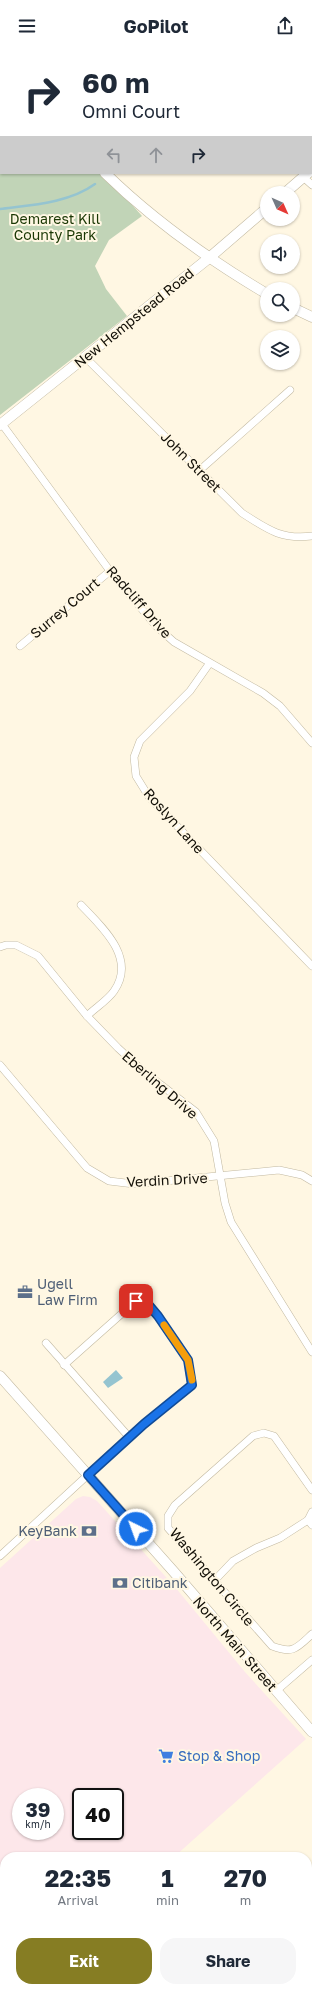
<!DOCTYPE html>
<html lang="en">
<head>
<meta charset="utf-8">
<style>
  :root { --surface:#fff; --page:#f6f6f7; --text:#1f2937; --muted:#747a83; --accent:#867d23 }
  body { margin:0; font-family:"Golos Text",sans-serif; background:var(--page); color:var(--text); height:100vh; display:flex; flex-direction:column; font-size:15px; white-space:nowrap }
  * { box-sizing:border-box; margin:0 }
  p { font-size:13px; color:var(--muted) }
  .icon { flex:none; width:22px; height:22px; fill:none; stroke:currentColor; stroke-width:2; stroke-linecap:round; stroke-linejoin:round }
  .map { position:relative; flex:1; overflow:hidden }
  .sheet { position:absolute; left:0px; top:1800px; width:312px; height:140px; display:flex; flex-direction:column; background:var(--surface); border-radius:16px 16px 0 0; box-shadow:0 1px 3px #0004 }
  .sheet>* { flex:none }
  .hud { position:absolute; left:0px; top:0px; width:312px; height:122px; box-shadow:0 1px 3px #0004; background:#fff; color:var(--text); overflow:hidden }
  .needle { width:26px; rotate:135deg }
  .controls { position:absolute; left:260px; top:134px; display:grid; gap:8px }
  .controls a { display:grid; place-items:center; width:40px; height:40px; border-radius:50%; background:var(--surface); box-shadow:0 1px 3px #0004; font-size:20px }
  .speed { position:absolute; left:12px; top:1736px; display:flex; gap:8px; font-size:20px; font-weight:700; text-align:center }
  .speed>* { display:grid; place-content:center; width:52px; height:52px; border-radius:50%; background:var(--surface); box-shadow:0 1px 3px #0004; line-height:1 }
  .speed small { font-size:10px; font-weight:400 }
  .speed .limit { border:2px solid #111; border-radius:6px; background:#fff; color:#111 }
  .pin { position:absolute; display:grid; place-items:center; width:34px; height:34px; color:#fff; margin:-17px; border-radius:8px; box-shadow:0 2px 6px #0006 }
  .me { position:absolute; width:44px; margin:-22px; rotate:318deg; stroke-linejoin:round; filter:drop-shadow(0 0 3px #0008) }
  .turn { display:flex; align-items:center; gap:14px; height:84px; padding:0 16px; font-size:18px }
  .turn .icon { width:52px; height:52px; stroke-width:2.5 }
  .turn b { display:block; font-size:28px; line-height:34px }
  .lanes { display:flex; align-items:center; height:38px; padding:0 16px; background:#0003; justify-content:center; gap:20px; direction:ltr }
  .lanes .off { opacity:.35 }
  .eta { display:flex; justify-content:space-evenly; align-items:center; height:68px; text-align:center }
  .eta b { font-size:24px; font-weight:700; line-height:28px }
  .primary-button { display:flex; gap:8px; margin-top:auto; padding:8px 16px }
  .primary-button a { flex:1; height:46px; border-radius:16px; background:var(--accent); color:#fff; font-size:16px; font-weight:700; line-height:46px; text-align:center }
  .primary-button a+a { background:var(--page); color:var(--text) }
  header { display:flex; justify-content:space-between; align-items:center; height:52px; padding:0 16px; background:var(--surface); font-size:18px; font-weight:700 }
  .map>svg:first-child { display:block }
  .commercial { fill:#fde7ea; fill-rule:evenodd }
  .green { fill:#c1d4b7 }
  .water { fill:#95c4d0 }
  .lines { fill:none; stroke-linecap:round; stroke-linejoin:round }
  .stream { stroke:#95c4d0; stroke-width:2.5 }
  .street-casing { stroke:#c2b9a1; stroke-width:8 }
  .secondary-casing { stroke:#c2b9a1; stroke-width:11 }
  .street { stroke:#fff; stroke-width:7 }
  .secondary { stroke:#fff; stroke-width:10 }
  .route-casing { stroke:#114b97; stroke-width:10 }
  .route { stroke:#1a73e8; stroke-width:7 }
  .slow { stroke:#f59e0b; stroke-width:7 }
  .labels { text-anchor:middle; stroke-width:4; stroke-linejoin:round; paint-order:stroke }
  .park-label { font-size:14px; fill:#1a3704; stroke:#fff7e3 }
  .street-label { font-size:14px; fill:#110e06; stroke:#fff7e3 }
  .service-label { font-size:14px; fill:#4e5e75; stroke:#fff7e3; text-anchor:start }
  .shop-label { font-size:14px; fill:#366cbe; stroke:#fff7e3; text-anchor:start }
</style>
</head>
<body>
<header><svg class="icon" aria-label="menu" viewBox="0 0 24 24"><path d="M4 6h16M4 12h16M4 18h16"/></svg>GoPilot<svg class="icon" aria-label="share" viewBox="0 0 24 24"><path d="M12 15V3M7 8l5-5 5 5M5 13v7h14v-7"/></svg></header>
<div class="map">
<svg width="312" height="1940" viewBox="0 0 312 1940">
  <rect width="100%" height="100%" fill="#fff7e3"/>
  <path class="commercial" d="M83,1444L90,1445L97,1449L175,1535L245,1620L306,1687L174,1805H5V1859L0,1853V1516L76,1447ZM21,1745H55V1779H21ZM81,1745H115V1779H81Z"/>
  <path class="green" d="M0,2L1,121H104L142,164L109,188L95,214L106,237L127,264L0,363Z"/>
  <path class="water" d="M116,1318L123,1326L108,1336L103,1330Z"/>
  <g class="lines">
    <g class="stream">
      <path d="M0,157C31,153 69,151 95,132"/>
      <path d="M0,1857L5,1862"/>
      <path d="M64,1935L68,1940"/>
    </g>
    <g class="street-casing">
      <g id="street">
        <path d="M70,1L72,0"/>
        <path d="M277,1L279,0"/>
        <path d="M303,125L312,133"/>
        <path d="M85,305L242,461C267,477 281,488 312,484"/>
        <path d="M2,372L110,519L156,574L174,590L263,641L280,654L312,691"/>
        <path d="M200,418L290,338"/>
        <path d="M20,594L110,519"/>
        <path d="M209,612L190,639L140,689L134,705L136,724L149,745L312,914"/>
        <path d="M81,853C102,875 137,906 114,939C108,948 95,956 87,964"/>
        <path d="M0,895L6,893H16L38,904L87,964L118,996L143,1019L196,1060L214,1089L225,1151L231,1170L312,1300"/>
        <path d="M0,1013L87,1116L109,1129L134,1132L279,1118L302,1123L312,1129"/>
        <path d="M46,1291L129,1385"/>
        <path d="M312,1438L274,1384L264,1381L253,1384L175,1453L168,1464V1476L272,1594C293,1602 296,1597 312,1582"/>
        <path d="M312,1460L308,1468L312,1473"/>
        <path d="M0,1504L129,1385L191,1333L188,1308L158,1264L147,1251L136,1249L64,1313"/>
        <path d="M214,1529L233,1509L256,1496L280,1486L308,1468"/>
        <path d="M276,1639L312,1608"/>
      </g>
    </g>
    <g class="secondary-casing">
      <g id="secondary">
        <path d="M0,1L1,2"/>
        <path d="M105,121C154,169 208,207 267,242"/>
        <path d="M285,141L308,121"/>
        <path d="M293,256L312,265"/>
        <path d="M0,373L209,206L267,156"/>
        <path d="M0,1324L174,1520L312,1680"/>
        <path d="M307,1891L312,1888"/>
        <path d="M220,1940L229,1935"/>
      </g>
    </g>
    <use href="#street" class="street"/>
    <use href="#secondary" class="secondary"/>
  </g>
  <g class="lines">
    <g class="route-casing">
      <path id="route" d="M136,1249L147,1251L158,1264L188,1308L192,1333L144,1372L88,1423L136,1477"/>
    </g>
    <use href="#route" class="route"/>
    <path class="slow" d="M164,1273L188,1308L192,1328"/>
  </g>
  <defs>
    <g id="office-bare" transform="scale(1.2)"><path d="M-6-3h4V-5.5h4V-3h4V5H-6ZM-1-4.5V-3h2v-1.5ZM-6 0V1H6V0Z" fill="#5c6f8a" stroke="#fff7e3" stroke-width="2.5" paint-order="stroke"/></g>
    <g id="bank-bare" transform="scale(1.2)"><path d="M-6-4H6V4H-6ZM0-2.3a2.3 2.3 0 1 0 0 4.6a2.3 2.3 0 1 0 0-4.6Z" fill="#5c6f8a" stroke="#fff7e3" stroke-width="2.5" paint-order="stroke"/></g>
    <g id="supermarket-bare" transform="scale(1.2)"><path d="M-6-5.5h2.5l.6 2H6L4.5 2H-2.5L-4.4-4H-6ZM-1.5 3.2a1.3 1.3 0 1 0 .1 0ZM3 3.2a1.3 1.3 0 1 0 .1 0Z" fill="#3f7fe0" stroke="#fff7e3" stroke-width="2.5" paint-order="stroke"/></g>
  </defs>
  <g fill-rule="evenodd">
    <use href="#office-bare" x="25" y="1240"/>
    <use href="#bank-bare" x="89" y="1479"/>
    <use href="#bank-bare" x="120" y="1531"/>
    <use href="#supermarket-bare" x="166" y="1704"/>
  </g>
  <g class="labels">
    <g class="park-label">
      <text x="55" y="172">Demarest Kill<tspan x="55" dy="16">County Park</tspan></text>
    </g>
    <g class="street-label">
      <text transform="translate(134 266) rotate(-39)" y="5">New Hempstead Road</text>
      <text transform="translate(191 410) rotate(45)" y="5">John Street</text>
      <text transform="translate(139 550) rotate(49)" y="5">Radcliff Drive</text>
      <text transform="translate(65 556) rotate(-40)" y="5">Surrey Court</text>
      <text transform="translate(174 769) rotate(48)" y="5">Roslyn Lane</text>
      <text transform="translate(160 1033) rotate(41)" y="5">Eberling Drive</text>
      <text transform="translate(167 1128) rotate(-3)" y="5">Verdin Drive</text>
      <text transform="translate(212 1525) rotate(50)" y="5">Washington Circle</text>
      <text transform="translate(235 1592) rotate(49)" y="5">North Main Street</text>
    </g>
    <g class="service-label">
      <text x="37" y="1237">Ugell<tspan x="37" dy="16">Law Firm</tspan></text>
      <text x="77" y="1484" text-anchor="end">KeyBank</text>
      <text x="132" y="1536">Citibank</text>
    </g>
    <g class="shop-label">
      <text x="178" y="1709">Stop &amp; Shop</text>
    </g>
  </g>
</svg>
<div class="controls">
<a><svg class="needle" viewBox="-14 -14 28 28"><path d="M0-13l5 13h-10z" fill="#e53935"/><path d="M0 13l5-13h-10z" fill="#747a83"/></svg></a>
<a><svg class="icon" aria-label="sound" viewBox="0 0 24 24"><path d="M4 9h4l5-4v14l-5-4H4zM17 9q2 3 0 6"/></svg></a>
<a><svg class="icon" aria-label="search" viewBox="0 0 24 24"><circle cx="10" cy="10" r="6"/><path d="M15 15l6 6"/></svg></a>
<a><svg class="icon" aria-label="layers" viewBox="0 0 24 24"><path d="M12 4l9 5-9 5-9-5zM3 14l9 5 9-5"/></svg></a>
</div>
<div class="speed"><div>39<small>km/h</small></div><div class="limit">40</div></div>
<div class="pin" style="left:136px;top:1249px;background:#d93025"><svg class="icon" aria-label="arrive" viewBox="0 0 24 24"><path d="M6 21V4h12l-3 4 3 4H6"/></svg></div>
<svg class="me" style="left:136px;top:1477px" viewBox="-20 -20 40 40"><circle r="17" fill="#1a73e8" stroke="#fff" stroke-width="3"/><path d="M0-11L8 9 0 5-8 9z" fill="#fff"/></svg>
<div class="hud">
<div class="turn"><svg class="icon" aria-label="right" viewBox="0 0 24 24"><path d="M7 20v-9h11M14 6l5 5-5 5"/></svg><div><b>60 m</b>Omni Court</div></div>
<div class="lanes"><svg class="icon off" aria-label="left" viewBox="0 0 24 24"><path d="M17 20v-9H6M10 6l-5 5 5 5"/></svg><svg class="icon off" aria-label="ahead" viewBox="0 0 24 24"><path d="M12 20V5M6 11l6-6 6 6"/></svg><svg class="icon" aria-label="right" viewBox="0 0 24 24"><path d="M7 20v-9h11M14 6l5 5-5 5"/></svg></div>
</div>
<section class="sheet">
<div class="eta">
<div><b>22:35</b><p>Arrival</p></div>
<div><b>1</b><p>min</p></div>
<div><b>270</b><p>m</p></div>
</div>
<div class="primary-button"><a>Exit</a><a>Share</a></div>
</section>
</div>
</body>
</html>
